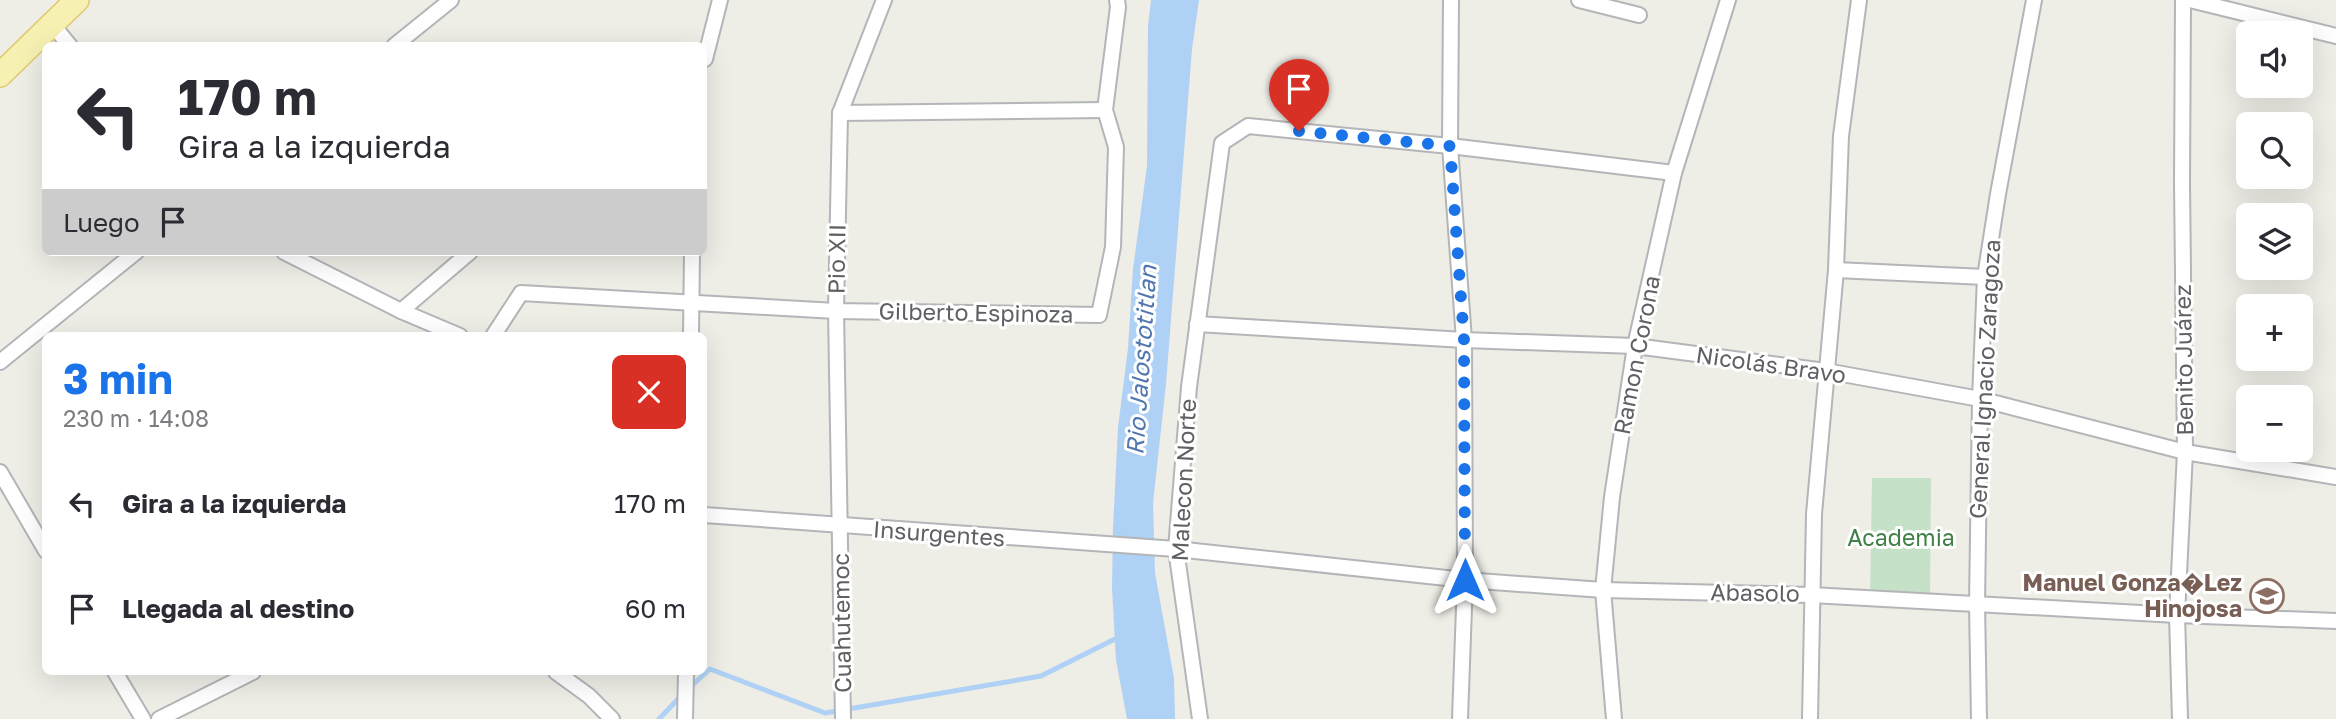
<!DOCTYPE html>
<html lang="es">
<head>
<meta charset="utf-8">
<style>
  :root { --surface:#fff; --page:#f7f7f7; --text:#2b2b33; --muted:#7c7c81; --accent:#1a73e8 }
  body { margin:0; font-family:"Golos Text",sans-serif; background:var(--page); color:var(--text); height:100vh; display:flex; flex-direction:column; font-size:26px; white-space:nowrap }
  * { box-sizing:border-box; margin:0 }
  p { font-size:23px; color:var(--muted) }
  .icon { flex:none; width:38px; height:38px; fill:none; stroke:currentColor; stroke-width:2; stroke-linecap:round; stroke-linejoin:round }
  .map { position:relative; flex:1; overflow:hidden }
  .drawer { position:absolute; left:42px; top:332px; width:665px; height:343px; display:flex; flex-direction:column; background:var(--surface); border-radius:10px; box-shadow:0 7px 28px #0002 }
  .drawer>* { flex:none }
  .banner { position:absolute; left:42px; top:42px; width:665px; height:214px; border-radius:10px; box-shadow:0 7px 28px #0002; background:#fff; color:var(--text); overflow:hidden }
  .controls { position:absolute; left:2236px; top:21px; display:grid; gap:14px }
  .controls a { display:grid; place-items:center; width:77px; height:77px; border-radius:10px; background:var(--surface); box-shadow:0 7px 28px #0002; font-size:35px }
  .pin { position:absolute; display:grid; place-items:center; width:60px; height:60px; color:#fff; margin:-72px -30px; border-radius:50% 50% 50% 0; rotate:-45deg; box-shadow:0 0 7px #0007 }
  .pin .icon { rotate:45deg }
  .me { position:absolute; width:77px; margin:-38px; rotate:0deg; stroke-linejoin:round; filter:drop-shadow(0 0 5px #0008) }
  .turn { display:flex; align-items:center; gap:24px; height:147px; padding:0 21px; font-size:32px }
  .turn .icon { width:91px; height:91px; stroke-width:2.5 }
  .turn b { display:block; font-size:49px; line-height:60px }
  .then { display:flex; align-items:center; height:66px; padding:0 21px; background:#0003; gap:14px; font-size:26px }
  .round { display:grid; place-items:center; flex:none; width:74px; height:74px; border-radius:10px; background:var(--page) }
  .summary { display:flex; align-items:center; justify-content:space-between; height:119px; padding:0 21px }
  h1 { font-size:42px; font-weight:700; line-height:52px; color:var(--accent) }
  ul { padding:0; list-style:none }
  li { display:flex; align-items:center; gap:21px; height:105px; padding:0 21px }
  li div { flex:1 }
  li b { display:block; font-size:26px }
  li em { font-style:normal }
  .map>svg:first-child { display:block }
  .green { fill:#c5e2c8 }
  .water { fill:#afd1f5 }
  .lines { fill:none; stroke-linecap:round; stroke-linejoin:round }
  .stream { stroke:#afd1f5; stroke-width:5 }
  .street-casing { stroke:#b3b5b9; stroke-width:18 }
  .primary-casing { stroke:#e1c96c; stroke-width:26 }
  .street { stroke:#fff; stroke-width:14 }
  .primary { stroke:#f6f0b3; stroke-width:23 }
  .route { stroke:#1a73e8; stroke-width:12; stroke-dasharray:0 21.6 }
  .labels { text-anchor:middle; stroke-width:6; stroke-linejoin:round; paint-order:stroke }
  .street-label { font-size:23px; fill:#5e6064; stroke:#fff }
  .park-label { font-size:23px; fill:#408148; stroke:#fff }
  .education-label { font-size:23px; font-weight:bold; fill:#785e54; stroke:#fff; text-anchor:end }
  .water-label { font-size:24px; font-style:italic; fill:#5177ae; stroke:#fff }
</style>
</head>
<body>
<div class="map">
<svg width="2336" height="719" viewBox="0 0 2336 719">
  <rect width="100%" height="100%" fill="#eeede6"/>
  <path class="green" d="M1872,478H1931L1930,601L1870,598Z"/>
  <path class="water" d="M1151,0H1199L1192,49L1166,384L1153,503L1155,573L1174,678L1175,719H1127L1116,660L1112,588L1113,528L1118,427L1128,348L1133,269L1147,166L1148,26Z"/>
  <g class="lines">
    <g class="stream">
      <path d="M688,689L710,669L825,713L1041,676L1119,637"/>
      <path d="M659,719L681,696"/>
    </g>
    <g class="street-casing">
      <g id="street">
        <path d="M1451,0L1450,146L1464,340L1465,580L1460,719"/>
        <path d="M1579,0L1639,15"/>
        <path d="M2190,0L2336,36"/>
        <path d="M52,24L70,46"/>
        <path d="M394,46L451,0"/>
        <path d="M705,59L720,0"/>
        <path d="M840,113L1105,110"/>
        <path d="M284,252L401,311L460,336"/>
        <path d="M1836,270L1985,277"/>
        <path d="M401,311L470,252"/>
        <path d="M1197,324L1464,340L1635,346L1826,371L1980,399L2185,452L2336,477"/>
        <path d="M493,336L521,293L836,311L1099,315L1113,247L1116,147L1105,110L1118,7L1117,0"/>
        <path d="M691,336L692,252"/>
        <path d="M0,362L136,252"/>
        <path d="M0,472L46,551"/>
        <path d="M704,515L1176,549L1465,580L1603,590L1811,595L2177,615L2336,621"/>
        <path d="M115,672L143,719"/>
        <path d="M556,672L589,696L612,719"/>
        <path d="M159,719L253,672"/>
        <path d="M685,719L686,672"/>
        <path d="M843,719L836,311L840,113L884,0"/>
        <path d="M1200,719L1176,549L1189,387L1222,143L1248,126L1450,146L1674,173"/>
        <path d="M1614,719L1603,590L1612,497L1635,346L1674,173L1728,0"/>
        <path d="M1810,719L1814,514L1836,270L1841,136L1859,0"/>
        <path d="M1979,719L1977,604L1980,399L1985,277L1998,194L2034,0"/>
        <path d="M2180,719L2177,615L2185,452L2182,183L2183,0"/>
      </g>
    </g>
    <g class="primary-casing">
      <path id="primary" d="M0,75L77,0"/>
    </g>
    <use href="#street" class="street"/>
    <use href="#primary" class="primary"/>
  </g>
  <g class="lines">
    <path class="route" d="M1299,131L1450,146L1464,340L1465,580"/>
  </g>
  <defs>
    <g id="school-ring" transform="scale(1.75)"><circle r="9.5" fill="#fff" stroke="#8d6e63" stroke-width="1.5"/><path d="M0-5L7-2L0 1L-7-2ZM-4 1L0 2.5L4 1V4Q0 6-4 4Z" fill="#8d6e63"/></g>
  </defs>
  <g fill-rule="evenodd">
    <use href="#school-ring" x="2267" y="596"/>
  </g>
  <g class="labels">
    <g class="street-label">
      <text transform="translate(837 259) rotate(-89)" y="8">Pio XII</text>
      <text transform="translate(976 313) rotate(1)" y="8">Gilberto Espinoza</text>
      <text transform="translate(1637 355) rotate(-79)" y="8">Ramon Corona</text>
      <text transform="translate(2184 360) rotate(-91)" y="8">Benito Juárez</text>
      <text transform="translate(1771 365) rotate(8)" y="8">Nicolás Bravo</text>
      <text transform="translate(1985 379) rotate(-87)" y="8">General Ignacio Zaragoza</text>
      <text transform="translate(1184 480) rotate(-87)" y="8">Malecon Norte</text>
      <text transform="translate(939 534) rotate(4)" y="8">Insurgentes</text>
      <text transform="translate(1755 593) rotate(1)" y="8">Abasolo</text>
      <text transform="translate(842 623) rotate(-91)" y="8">Cuahutemoc</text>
    </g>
    <g class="park-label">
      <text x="1901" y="546">Academia</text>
    </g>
    <g class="education-label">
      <text x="2242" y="591">Manuel Gonza�Lez<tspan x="2242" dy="26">Hinojosa</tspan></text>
    </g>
    <g class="water-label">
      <text transform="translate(1142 360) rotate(-86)" y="8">Rio Jalostotitlan</text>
    </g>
  </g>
</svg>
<div class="controls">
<a><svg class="icon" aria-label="sound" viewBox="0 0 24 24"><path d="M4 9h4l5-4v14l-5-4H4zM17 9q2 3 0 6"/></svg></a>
<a><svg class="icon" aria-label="search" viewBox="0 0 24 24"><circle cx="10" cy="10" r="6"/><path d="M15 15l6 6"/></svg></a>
<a><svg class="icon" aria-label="layers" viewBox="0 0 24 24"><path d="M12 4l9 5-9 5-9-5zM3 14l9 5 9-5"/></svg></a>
<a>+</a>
<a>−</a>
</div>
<div class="pin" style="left:1299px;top:131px;background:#d93025"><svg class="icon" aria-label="arrive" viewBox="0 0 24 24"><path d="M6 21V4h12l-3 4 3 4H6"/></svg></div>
<svg class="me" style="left:1465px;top:580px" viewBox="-20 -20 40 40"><path d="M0-17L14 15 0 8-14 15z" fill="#1a73e8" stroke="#fff" stroke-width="4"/></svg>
<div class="banner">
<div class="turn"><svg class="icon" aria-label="left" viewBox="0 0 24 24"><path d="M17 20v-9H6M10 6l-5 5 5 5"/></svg><div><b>170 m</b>Gira a la izquierda</div></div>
<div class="then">Luego<svg class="icon" aria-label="arrive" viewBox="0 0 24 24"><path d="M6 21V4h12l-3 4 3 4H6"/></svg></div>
</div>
<section class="drawer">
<div class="summary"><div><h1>3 min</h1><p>230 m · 14:08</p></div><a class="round" style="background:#d93025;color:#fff"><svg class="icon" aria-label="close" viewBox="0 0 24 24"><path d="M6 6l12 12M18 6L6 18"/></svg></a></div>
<ul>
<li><svg class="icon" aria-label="left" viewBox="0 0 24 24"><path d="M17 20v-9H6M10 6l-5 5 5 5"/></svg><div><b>Gira a la izquierda</b></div><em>170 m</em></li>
<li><svg class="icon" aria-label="arrive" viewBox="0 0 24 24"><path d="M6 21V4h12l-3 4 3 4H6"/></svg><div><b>Llegada al destino</b></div><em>60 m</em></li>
</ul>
</section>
</div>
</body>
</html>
